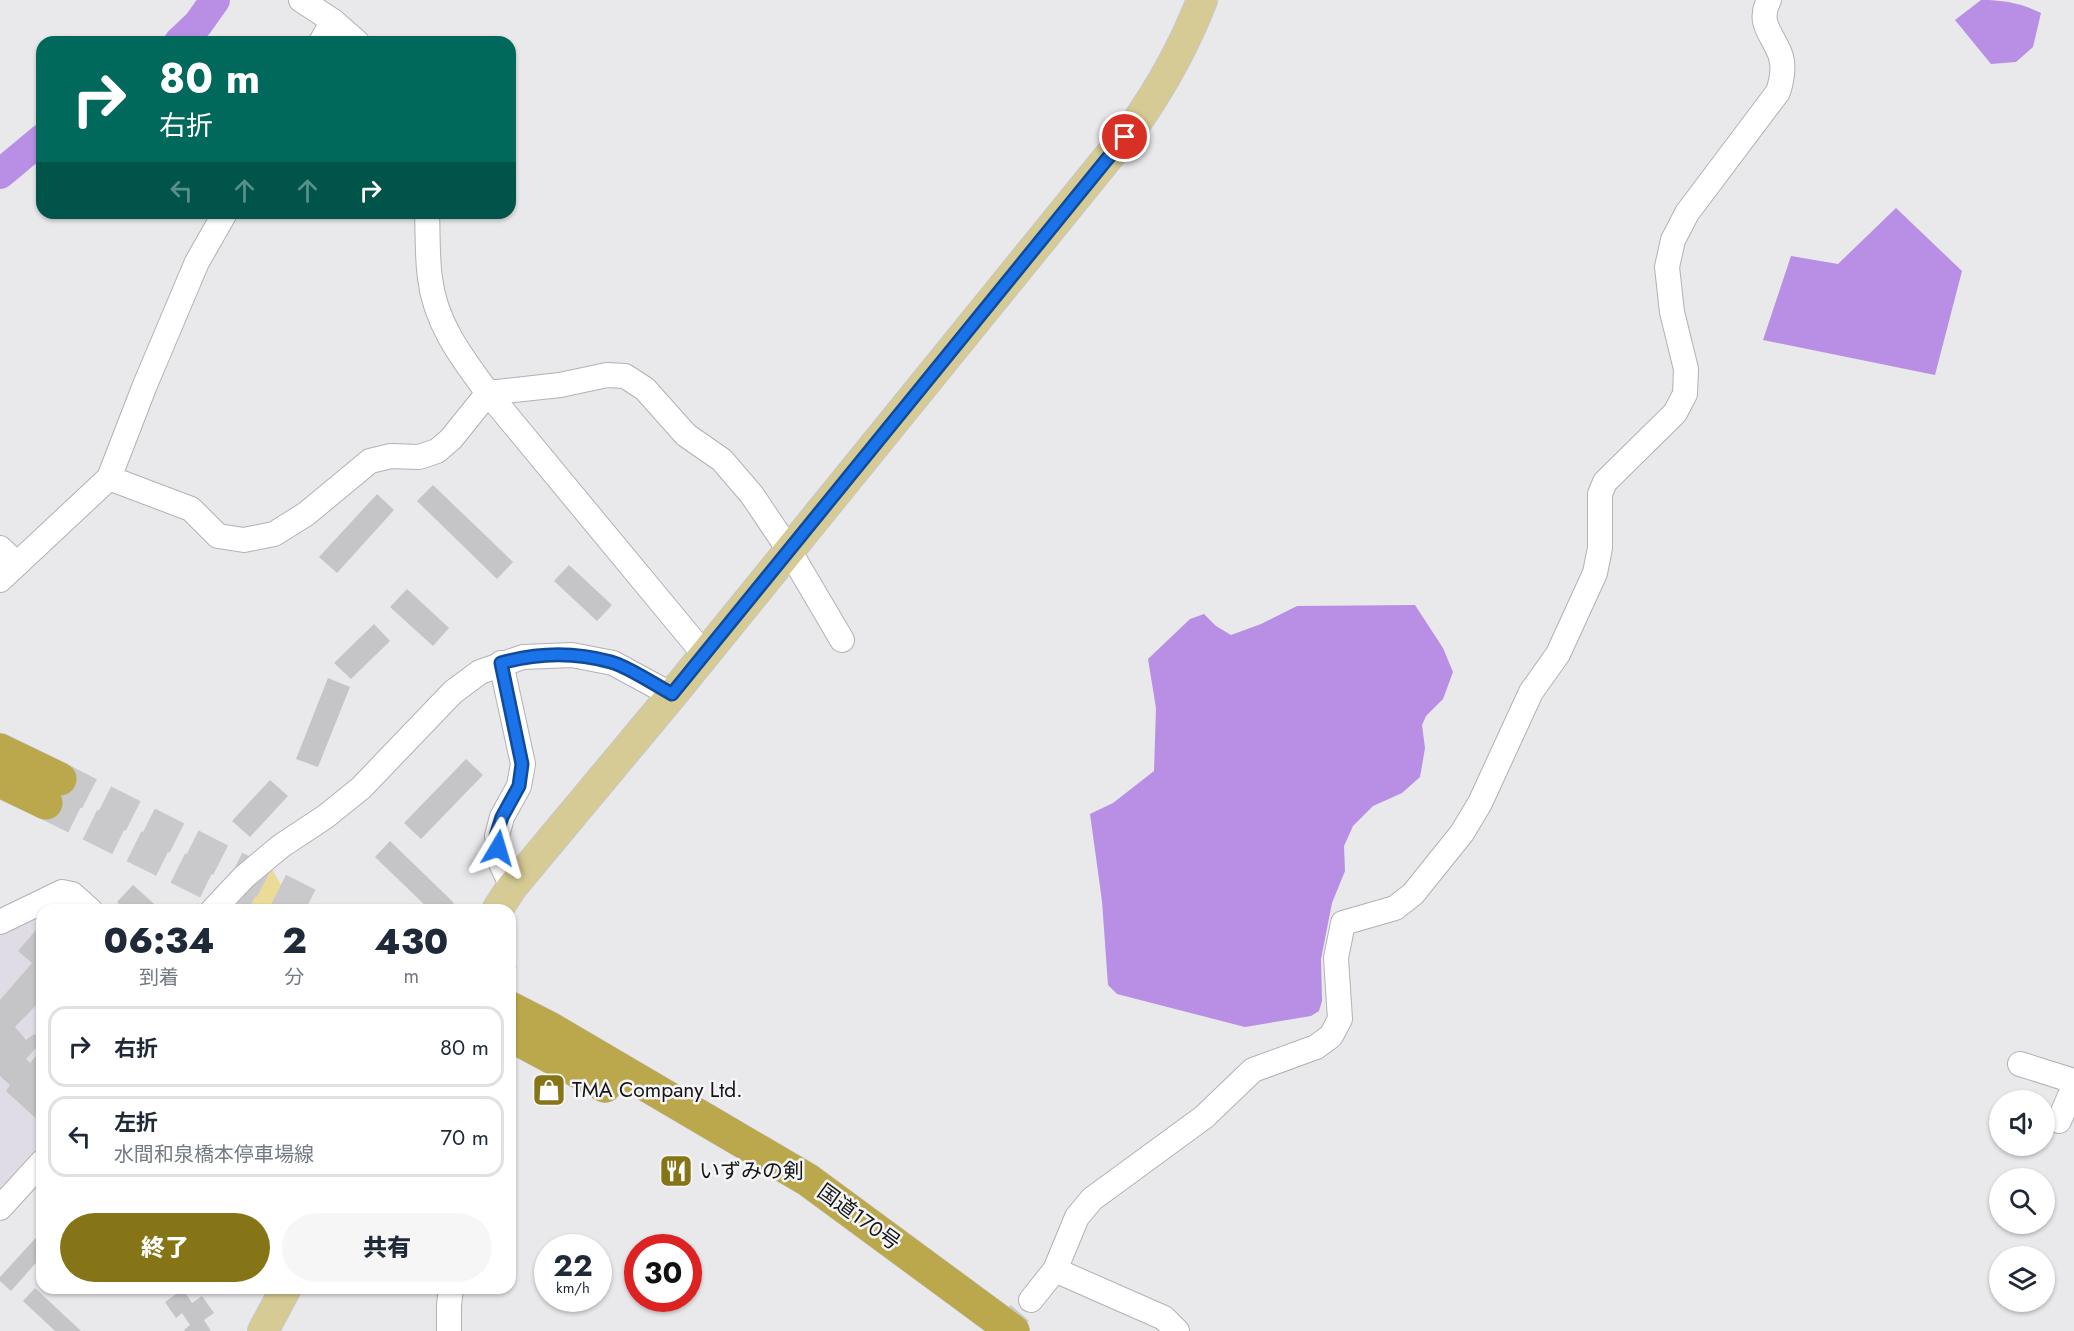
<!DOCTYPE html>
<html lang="ja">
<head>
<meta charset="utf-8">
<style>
  :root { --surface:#fff; --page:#f6f6f7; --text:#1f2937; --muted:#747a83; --line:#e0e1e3; --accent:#867517 }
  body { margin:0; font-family:Jost,"Noto Sans JP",sans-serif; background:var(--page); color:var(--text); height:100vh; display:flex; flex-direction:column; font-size:22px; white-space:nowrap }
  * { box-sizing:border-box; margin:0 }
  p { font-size:20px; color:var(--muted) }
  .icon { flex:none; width:33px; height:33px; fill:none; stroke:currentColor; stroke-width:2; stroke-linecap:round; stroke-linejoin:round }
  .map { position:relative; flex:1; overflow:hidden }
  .panel { position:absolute; left:36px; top:904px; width:480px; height:390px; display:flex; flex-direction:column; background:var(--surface); border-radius:18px; box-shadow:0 2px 4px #0004 }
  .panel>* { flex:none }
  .hud { position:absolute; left:36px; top:36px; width:480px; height:183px; border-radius:18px; box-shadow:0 2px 4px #0004; background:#00695c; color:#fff; overflow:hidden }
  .fabs { position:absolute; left:1989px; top:1090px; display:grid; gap:12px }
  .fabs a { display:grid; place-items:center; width:66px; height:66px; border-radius:50%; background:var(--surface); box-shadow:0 2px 4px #0004; font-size:30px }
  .speed { position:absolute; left:534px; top:1234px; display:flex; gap:12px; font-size:30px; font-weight:700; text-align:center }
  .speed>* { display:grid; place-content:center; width:78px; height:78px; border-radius:50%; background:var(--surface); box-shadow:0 2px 4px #0004; line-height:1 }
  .speed small { font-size:15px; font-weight:400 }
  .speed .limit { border:9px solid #d22; background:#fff; color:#111 }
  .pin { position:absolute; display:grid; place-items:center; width:51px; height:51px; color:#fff; margin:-26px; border:3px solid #fff; border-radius:50%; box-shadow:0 2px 6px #0007 }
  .me { position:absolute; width:66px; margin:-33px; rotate:7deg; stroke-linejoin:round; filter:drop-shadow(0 0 4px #0008) }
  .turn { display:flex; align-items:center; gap:21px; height:126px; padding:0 24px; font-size:27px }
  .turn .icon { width:78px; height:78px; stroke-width:2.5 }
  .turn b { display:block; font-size:42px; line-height:51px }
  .lanes { display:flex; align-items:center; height:57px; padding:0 24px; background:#0003; justify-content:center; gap:30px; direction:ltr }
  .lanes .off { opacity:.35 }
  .eta { display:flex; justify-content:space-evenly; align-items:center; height:102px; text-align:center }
  .eta b { font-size:36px; font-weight:800; line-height:42px }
  .primary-button { display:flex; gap:12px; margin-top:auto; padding:12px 24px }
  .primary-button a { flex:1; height:69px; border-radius:36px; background:var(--accent); color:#fff; font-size:24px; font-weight:800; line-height:69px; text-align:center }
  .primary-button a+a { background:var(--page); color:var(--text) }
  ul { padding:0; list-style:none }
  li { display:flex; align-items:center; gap:18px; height:81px; margin:0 12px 9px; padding:0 12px; border:3px solid var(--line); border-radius:18px }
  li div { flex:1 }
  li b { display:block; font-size:22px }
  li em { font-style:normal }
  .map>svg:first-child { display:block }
  .built { fill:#e0dce6 }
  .green { fill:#eadc98 }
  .water { fill:#b88fe4 }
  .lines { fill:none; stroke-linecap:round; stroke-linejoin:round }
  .river { stroke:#b88fe4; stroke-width:30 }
  .building { fill:#c5c4c7 }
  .minor-tunnel { stroke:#c9c8cb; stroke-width:24; stroke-dasharray:24 12; stroke-linecap:butt }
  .highway-tunnel { stroke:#c9c8cb; stroke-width:33; stroke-dasharray:33 16; stroke-linecap:butt }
  .minor-casing { stroke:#b2b1b4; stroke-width:26 }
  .major-casing { stroke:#c7c7c7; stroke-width:32 }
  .highway-casing { stroke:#c7c7c7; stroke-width:34 }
  .minor { stroke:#fff; stroke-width:24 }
  .major { stroke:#d6cb94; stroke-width:30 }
  .highway { stroke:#bba84c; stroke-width:33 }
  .route-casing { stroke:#114b97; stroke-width:15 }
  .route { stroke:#1a73e8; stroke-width:10 }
  .labels { text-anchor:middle; stroke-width:5; stroke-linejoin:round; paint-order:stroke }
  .poi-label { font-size:21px; fill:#161616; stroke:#f6f5f8; text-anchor:start }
  .street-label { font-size:21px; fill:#161616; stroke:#f6f5f8 }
</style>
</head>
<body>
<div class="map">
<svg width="2074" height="1331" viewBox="0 0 2074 1331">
  <rect width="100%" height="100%" fill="#e9e8eb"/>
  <path class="built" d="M68,894L85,910H42V1151L0,1197V927Z"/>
  <path class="green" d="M272,869L281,885L300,899L294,910H227L233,902Z"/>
  <g class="water">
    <path d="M1981,0C2003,0 2021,3 2041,13L2033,47L2016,62L1991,64L1955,20Z"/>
    <path d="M1896,208L1962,271L1935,375L1763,340L1791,256L1838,264Z"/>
    <path d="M1415,605L1443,648L1453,672L1443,699L1426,716L1422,725L1425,748L1420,777L1402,793L1373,806L1353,826L1344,846L1345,871L1332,903L1321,959L1322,1001L1319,1011L1311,1016L1245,1027L1117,994L1108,985L1102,901L1090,814L1113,803L1154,771L1156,708L1148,659L1190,619L1204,614L1216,626L1231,635L1261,624L1297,606Z"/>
  </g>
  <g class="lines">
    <g class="river">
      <path d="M179,42L198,24L215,0"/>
      <path d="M0,174L42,139"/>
    </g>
  </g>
  <g class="building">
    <path d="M433,485L513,562L497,579L417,501Z"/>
    <path d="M377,494L394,510L337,573L319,557Z"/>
    <path d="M569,565L612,605L597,621L554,581Z"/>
    <path d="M407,589L449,628L433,646L390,607Z"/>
    <path d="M374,624L390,641L351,679L334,663Z"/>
    <path d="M328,678L350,687L318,767L296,759Z"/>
    <path d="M466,759L483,775L421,839L404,823Z"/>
    <path d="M270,780L288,796L250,837L232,821Z"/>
    <path d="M390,841L454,903L447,910H430L375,857Z"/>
    <path d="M133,885L161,910H125L117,902Z"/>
    <path d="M36,930L42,936V999L15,1027L26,1040L34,1034L42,1041L26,1059L30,1063L42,1049V1124L6,1091L10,1085L0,1076V1000L32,963L18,951Z"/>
    <path d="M510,962L517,967L510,979Z"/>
    <path d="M42,1231V1256L11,1291L0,1281V1277Z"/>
    <path d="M35,1288L81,1331H55L23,1301Z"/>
    <path d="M183,1289L192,1303L202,1296L214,1313L204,1320L211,1331H185L184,1330L190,1325L182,1313L176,1318L165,1302Z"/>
  </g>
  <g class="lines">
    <path class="minor-tunnel" d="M1004,1331L1031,1300"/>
    <g class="highway-tunnel">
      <path d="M60,779L319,910"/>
      <path d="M46,803L263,910"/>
    </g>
    <g class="minor-casing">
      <g id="minor">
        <path d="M301,0L333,21L357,42"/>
        <path d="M321,42L333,21"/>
        <path d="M427,213C428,235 427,257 430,278C435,323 462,358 488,393L704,654"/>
        <path d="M109,478L191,509L218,536L244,540L274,534L306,514L370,461L391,456L419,457L437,451L451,439L488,393L560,385L607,375L625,376L645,389L686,435L722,460L752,495L789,550L842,640"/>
        <path d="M0,548L17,564"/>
        <path d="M0,580L109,478L145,385L197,262L225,213"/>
        <path d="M501,663L523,764L519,786L502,817L497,836L500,861L512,887"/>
        <path d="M213,910L244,877L281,846L325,817L361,788L453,692L480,672L523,657L572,655L613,663L672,695"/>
        <path d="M0,922L62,892L72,894L90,910"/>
        <path d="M2020,1064L2074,1081"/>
        <path d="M2059,1121L2074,1086"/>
        <path d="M0,1208L42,1162"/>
        <path d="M1055,1270L1164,1318L1177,1331"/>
        <path d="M1031,1300L1055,1270L1077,1217L1092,1199L1204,1117L1253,1070L1316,1047L1331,1036L1340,1019L1336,958L1343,923L1395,908L1413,894L1462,833L1480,803L1531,692L1558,654L1595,573L1600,548V494L1605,482L1675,413L1685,394L1686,369L1672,312L1667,267L1673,240L1687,213L1778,92C1782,80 1785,67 1780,54C1772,33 1757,23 1769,0"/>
        <path d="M449,1331V1305L451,1288"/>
      </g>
    </g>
    <g class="major-casing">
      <g id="major">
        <path d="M497,910L512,887L672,695L1136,123C1163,84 1185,44 1202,0"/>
        <path d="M263,1331L286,1288"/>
      </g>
    </g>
    <g class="highway-casing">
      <g id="highway">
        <path d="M0,750L60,779"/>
        <path d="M0,781L46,803"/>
        <path d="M510,1008L551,1029L808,1180L1013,1331"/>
        <path d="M510,1035L605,1086"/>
      </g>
    </g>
    <use href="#minor" class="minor"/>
    <use href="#major" class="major"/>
    <use href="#highway" class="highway"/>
  </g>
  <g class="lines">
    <g class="route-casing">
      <path id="route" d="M498,848L496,836L502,817L519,786L522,764L501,663C536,653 575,652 611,662C629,667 655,685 672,694L1125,137"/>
    </g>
    <use href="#route" class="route"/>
  </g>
  <defs>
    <g id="shop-square" transform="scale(1.725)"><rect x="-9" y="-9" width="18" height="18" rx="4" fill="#867517" stroke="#f6f5f8"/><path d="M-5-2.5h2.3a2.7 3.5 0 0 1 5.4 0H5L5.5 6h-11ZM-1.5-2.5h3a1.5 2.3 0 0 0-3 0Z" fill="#fff"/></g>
    <g id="restaurant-square" transform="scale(1.725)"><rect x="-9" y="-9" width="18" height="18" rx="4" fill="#867517" stroke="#f6f5f8"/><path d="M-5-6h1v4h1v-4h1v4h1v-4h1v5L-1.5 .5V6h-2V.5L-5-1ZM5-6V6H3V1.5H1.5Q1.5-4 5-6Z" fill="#fff"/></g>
  </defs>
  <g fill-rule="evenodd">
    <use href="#shop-square" x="549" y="1090"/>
    <use href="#restaurant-square" x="676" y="1171"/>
  </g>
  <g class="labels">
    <g class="poi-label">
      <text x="572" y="1097">TMA Company Ltd.</text>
      <text x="699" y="1178">いずみの剣</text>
    </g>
    <g class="street-label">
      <text transform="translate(859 1217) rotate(36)" y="7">国道170号</text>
    </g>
  </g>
</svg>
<div class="fabs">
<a><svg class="icon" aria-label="sound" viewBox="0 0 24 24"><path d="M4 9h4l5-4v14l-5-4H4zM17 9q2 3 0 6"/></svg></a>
<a><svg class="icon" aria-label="search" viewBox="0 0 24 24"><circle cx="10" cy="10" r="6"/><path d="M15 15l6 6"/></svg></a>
<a><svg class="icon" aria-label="layers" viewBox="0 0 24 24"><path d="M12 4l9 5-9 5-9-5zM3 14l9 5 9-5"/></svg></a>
</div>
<div class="speed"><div>22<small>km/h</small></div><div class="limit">30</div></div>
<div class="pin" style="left:1125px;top:137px;background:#d93025"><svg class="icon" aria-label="arrive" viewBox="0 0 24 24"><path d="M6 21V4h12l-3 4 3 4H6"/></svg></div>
<svg class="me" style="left:498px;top:848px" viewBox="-20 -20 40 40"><path d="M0-17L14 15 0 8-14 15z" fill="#1a73e8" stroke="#fff" stroke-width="4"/></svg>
<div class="hud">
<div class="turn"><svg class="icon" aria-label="right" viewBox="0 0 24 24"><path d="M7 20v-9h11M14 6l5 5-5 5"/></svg><div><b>80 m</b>右折</div></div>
<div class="lanes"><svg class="icon off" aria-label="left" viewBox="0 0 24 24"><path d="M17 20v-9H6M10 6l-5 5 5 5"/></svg><svg class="icon off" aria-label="ahead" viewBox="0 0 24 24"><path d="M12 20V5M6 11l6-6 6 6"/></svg><svg class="icon off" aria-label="ahead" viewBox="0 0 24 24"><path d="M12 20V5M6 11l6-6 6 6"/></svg><svg class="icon" aria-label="right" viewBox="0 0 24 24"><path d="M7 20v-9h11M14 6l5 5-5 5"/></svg></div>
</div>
<section class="panel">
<div class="eta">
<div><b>06:34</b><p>到着</p></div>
<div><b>2</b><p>分</p></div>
<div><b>430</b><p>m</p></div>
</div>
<ul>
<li><svg class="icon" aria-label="right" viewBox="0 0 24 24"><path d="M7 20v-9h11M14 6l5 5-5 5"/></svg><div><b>右折</b></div><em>80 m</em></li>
<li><svg class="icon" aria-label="left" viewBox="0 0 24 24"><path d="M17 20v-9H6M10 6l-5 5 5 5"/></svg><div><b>左折</b><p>水間和泉橋本停車場線</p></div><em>70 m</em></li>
</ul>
<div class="primary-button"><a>終了</a><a>共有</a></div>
</section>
</div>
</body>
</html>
